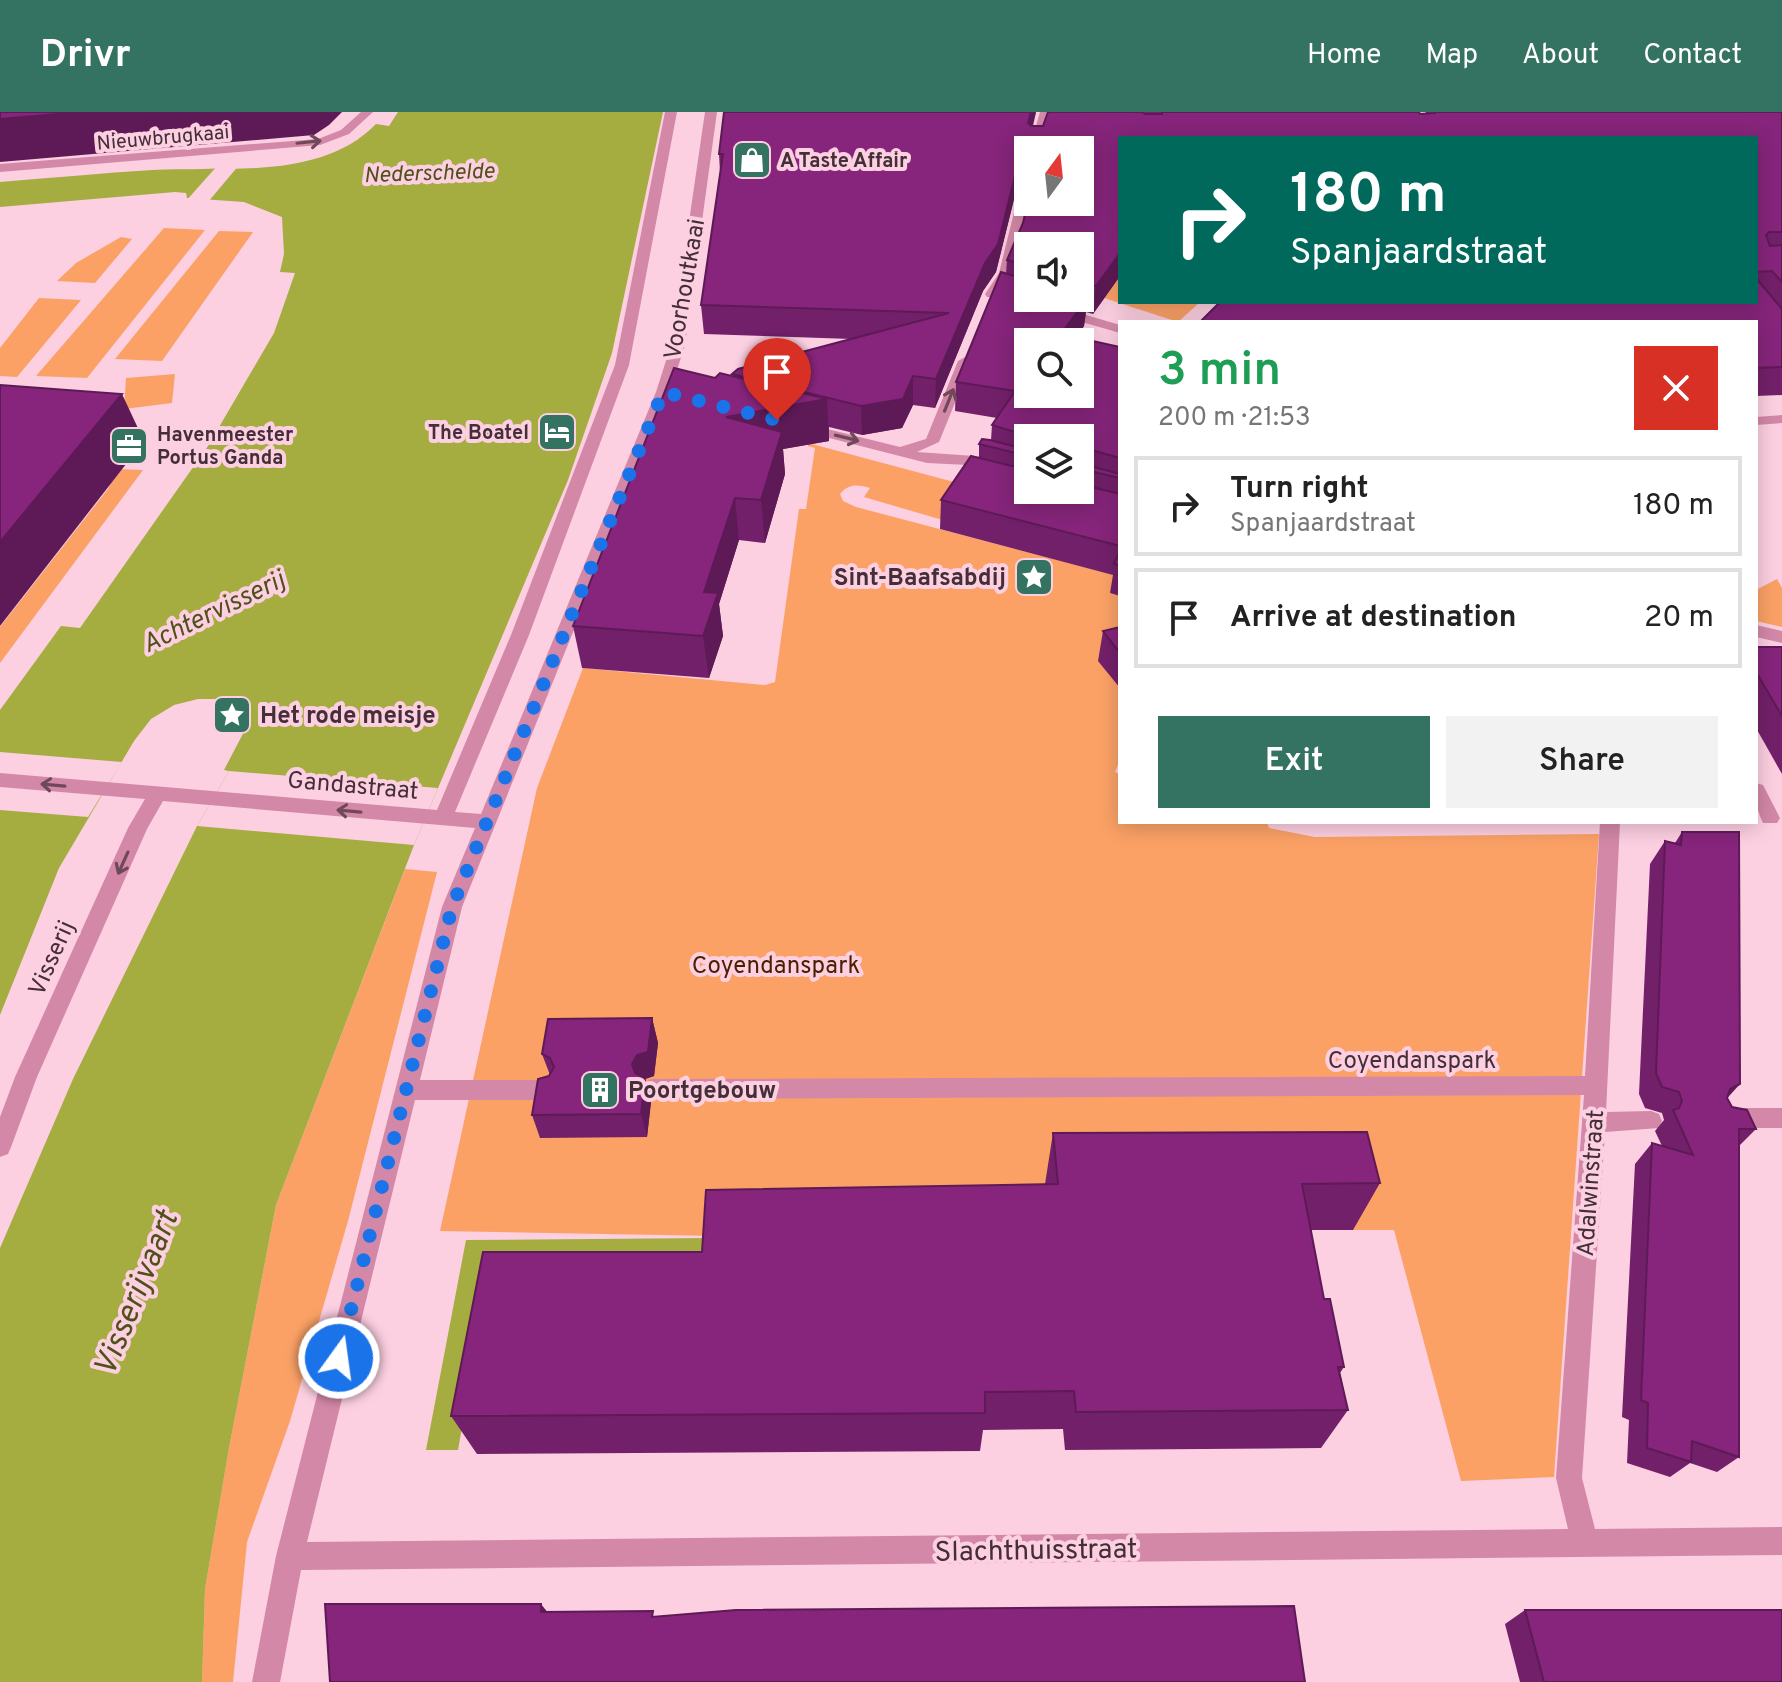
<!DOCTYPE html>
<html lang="en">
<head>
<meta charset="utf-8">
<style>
  :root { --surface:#fff; --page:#f2f2f2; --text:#222; --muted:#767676; --line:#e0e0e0; --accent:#347362 }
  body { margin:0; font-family:Overpass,sans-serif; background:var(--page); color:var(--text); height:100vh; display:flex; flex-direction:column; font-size:30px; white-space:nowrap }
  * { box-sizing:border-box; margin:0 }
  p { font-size:26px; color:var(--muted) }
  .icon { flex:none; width:44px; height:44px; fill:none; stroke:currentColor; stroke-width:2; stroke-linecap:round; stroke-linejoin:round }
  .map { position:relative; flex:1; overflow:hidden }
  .details { position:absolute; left:1118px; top:208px; width:640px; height:504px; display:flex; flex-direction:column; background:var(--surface); border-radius:0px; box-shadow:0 4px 20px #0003 }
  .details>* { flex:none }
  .top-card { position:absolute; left:1118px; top:24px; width:640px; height:168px; border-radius:0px; box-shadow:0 4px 20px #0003; background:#00695c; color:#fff; overflow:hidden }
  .needle { width:52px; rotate:15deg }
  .buttons { position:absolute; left:1014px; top:24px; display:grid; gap:16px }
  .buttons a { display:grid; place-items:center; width:80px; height:80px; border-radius:0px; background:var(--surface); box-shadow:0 4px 20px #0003; font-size:40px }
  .pin { position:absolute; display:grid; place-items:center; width:68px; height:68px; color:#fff; margin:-82px -34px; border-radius:50% 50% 50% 0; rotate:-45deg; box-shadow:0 0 8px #0007 }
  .pin .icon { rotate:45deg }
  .me { position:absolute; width:88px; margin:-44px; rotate:14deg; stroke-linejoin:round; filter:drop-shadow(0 0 6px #0008) }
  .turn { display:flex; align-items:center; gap:28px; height:168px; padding:0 40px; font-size:36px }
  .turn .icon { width:104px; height:104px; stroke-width:2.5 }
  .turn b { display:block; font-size:56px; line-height:68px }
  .round { display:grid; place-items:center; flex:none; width:84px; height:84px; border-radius:0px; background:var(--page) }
  .overview { display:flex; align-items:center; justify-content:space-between; height:136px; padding:0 40px }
  h1 { font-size:48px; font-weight:600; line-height:60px; color:#1e9e55 }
  .button { display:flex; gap:16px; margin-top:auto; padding:16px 40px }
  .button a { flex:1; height:92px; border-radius:0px; background:var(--accent); color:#fff; font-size:32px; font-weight:600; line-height:92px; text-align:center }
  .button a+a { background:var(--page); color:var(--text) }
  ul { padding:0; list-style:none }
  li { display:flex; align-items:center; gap:24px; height:100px; margin:0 16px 12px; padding:0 24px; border:4px solid var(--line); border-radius:0px }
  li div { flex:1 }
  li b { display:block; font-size:30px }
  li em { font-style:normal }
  header { display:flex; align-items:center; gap:48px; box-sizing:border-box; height:112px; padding:0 40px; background:var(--accent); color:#fff }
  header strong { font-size:38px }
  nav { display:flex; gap:44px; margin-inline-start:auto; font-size:28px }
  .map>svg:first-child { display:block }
  .green { fill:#fba166 }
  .water { fill:#a5ac40 }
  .pier { fill:#fccfe1 }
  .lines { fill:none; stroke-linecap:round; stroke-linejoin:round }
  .minor { fill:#d388a8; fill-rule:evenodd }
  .wall { fill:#73206a; fill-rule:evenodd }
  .shaded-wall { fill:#5e1a56 }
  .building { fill:#86257b; stroke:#5e1a56; stroke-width:2; fill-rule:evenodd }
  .oneway { stroke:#6f4959 }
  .route { stroke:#1a73e8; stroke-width:14; stroke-dasharray:0 25.2 }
  .labels { text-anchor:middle; stroke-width:8; stroke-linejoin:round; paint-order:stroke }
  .far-street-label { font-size:20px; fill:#442e37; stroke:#fccfe1 }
  .far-poi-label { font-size:20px; font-weight:bold; fill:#442e37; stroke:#fccfe1; text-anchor:start }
  .far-water-label { font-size:22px; font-style:italic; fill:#4e5119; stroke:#fccfe1 }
  .street-label { font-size:24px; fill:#442e37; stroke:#fccfe1 }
  .poi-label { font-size:24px; font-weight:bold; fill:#442e37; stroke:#fccfe1; text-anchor:start }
  .park-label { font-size:24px; fill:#4b2000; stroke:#fccfe1 }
  .water-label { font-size:26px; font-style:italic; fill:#4e5119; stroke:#fccfe1 }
  .near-street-label { font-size:28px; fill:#442e37; stroke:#fccfe1 }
  .near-water-label { font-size:32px; font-style:italic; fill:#4e5119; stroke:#fccfe1 }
</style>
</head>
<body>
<header>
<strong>Drivr</strong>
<nav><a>Home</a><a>Map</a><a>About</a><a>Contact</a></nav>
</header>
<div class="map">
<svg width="1782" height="1570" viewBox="0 0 1782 1570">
  <rect width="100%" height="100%" fill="#fccfe1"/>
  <g class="green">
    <path d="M164,116L205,118L87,266L36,264Z"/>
    <path d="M219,119L253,120L162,249L115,247Z"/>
    <path d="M121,125L132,127L95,171L57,169L76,151Z"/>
    <path d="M1120,164V190H1200L1178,210L1104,186Z"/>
    <path d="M39,186L81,188L17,265L0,264V236Z"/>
    <path d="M175,262L172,291L124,297L126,266Z"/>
    <path d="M808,331L969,374L946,409L864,385L870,376C858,372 848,372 840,382L843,389L856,395L1118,464L1110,481L1120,484V648L1115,660L1120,662V710H1267L1269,716L1315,725L1599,722L1554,1365L1461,1369L1394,1118H1353L1045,1069L1049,1120L716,1124L440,1119L537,676L583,556L765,573L775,570L799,397H806L815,336L808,334Z"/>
    <path d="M117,357L143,358L0,551V515L108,377Z"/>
    <path d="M1777,467L1782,476V515L1756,509V478Z"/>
    <path d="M405,757L437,760L348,1109L290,1309L247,1430L233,1570H202L205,1477L229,1336L276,1093Z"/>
  </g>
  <g class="water">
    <path d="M398,0H663L612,241L568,368L414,733L276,1093L229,1336L205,1477L202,1570H0V1136L73,967L197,714L229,659L224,658L247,614L244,603L235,593L216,587H198L174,593L151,607L134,629L59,756L0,903V598L61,514L80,516L208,334L274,221L295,161L280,160L284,142L282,105L244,90L187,86L186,81L175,80L0,95V70C51,66 102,61 153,58C225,54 321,69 376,12L389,14Z"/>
    <path d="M711,1126L709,1165L488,1167L458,1338H426L466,1128Z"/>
  </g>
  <g class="pier">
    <path d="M240,52L208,90H185L218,53Z"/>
    <path d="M0,640L122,650L88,705L0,698Z"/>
    <path d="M229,659L438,676L414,733L197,714Z"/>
  </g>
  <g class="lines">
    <g class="minor">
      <path d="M361,0H373L349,22L320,33L0,60V52L318,27L341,18Z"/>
      <path d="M665,0H677L629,253L529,523L455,700L481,702L656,280L671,233L705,0H717L685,233L670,280L462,795L420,968H548L556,971L559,978L556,985L548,988H415L307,1430L1568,1417L1556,1366L1584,983L652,987L644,984L641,977L644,970L652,967L1585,964L1600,710H1620L1606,1000L1651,999L1659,1002L1662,1009L1659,1016L1605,1020L1582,1366L1595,1417L1782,1415V1443L301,1458L280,1570H252L276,1444L442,795L475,716L163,689L147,717L37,965L11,1035L8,1042L0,1045V1005L15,965L128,716L145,687L0,675V661L437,698L511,523L615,253Z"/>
      <path d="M1040,0H1052L1041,38H1029Z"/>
      <path d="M1028,64C1028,105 1020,150 997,185H987L985,182L999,161L1022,68Z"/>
      <path d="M1059,195L1120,213V221L1054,202L1052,199Z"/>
      <path d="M965,245L972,249L939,330L917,340L989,345L1028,355V365L989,354L927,351L798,318L796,315L803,311L900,335L926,327L958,249Z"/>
      <path d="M1782,303V311L1756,313V305Z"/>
      <path d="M1756,513L1782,519V531L1756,525Z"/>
      <path d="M1756,671L1763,673L1780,706L1777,711H1763C1756,697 1756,687 1756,671Z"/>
      <path d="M1726,996H1782V1016H1726L1718,1013L1715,1006L1718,999Z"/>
    </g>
  </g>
  <g class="wall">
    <path d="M724,0H1036L1033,14H1043L1048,0H1419L1420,2H1425L1426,0H1782V283L1756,284V26H1120V164L1093,202L1086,200L1084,214L1076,225L1120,235V484L1110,481L1113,463L940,417L941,388L979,346V332L991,328L992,313L997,306L955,299L956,270L1006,162L1007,148L1080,38H1028V62H1026L1019,67L996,160L983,179L935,296L913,293L902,316L862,323L829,315V329L783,337L785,362L765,431L739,428L719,492L723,524L709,566L582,556L573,514L715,266L733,264L732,262L852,227L704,222L701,193L720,60L719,42ZM1028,134H1080V186H1028ZM1028,326H1080V378H1028Z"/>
    <path d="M1120,515V576L1098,549L1103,519Z"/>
    <path d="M1756,535H1782V662L1756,616Z"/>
    <path d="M1682,720L1727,986L1732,995L1756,1017L1739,1034V1345L1717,1360L1690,1351L1670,1365L1627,1351L1629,1308L1622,1305L1635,1052L1652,1031L1662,1034L1655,1019L1664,1008L1662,1001L1645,996L1639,982L1650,752L1665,729L1675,731Z"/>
    <path d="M652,906L658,931L654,964L645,967L651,990L647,1025L540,1026L532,1003L550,963L542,942Z"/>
    <path d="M1053,1021L1380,1071L1353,1118H1311L1324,1187L1344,1255L1340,1261L1348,1298L1321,1336L1065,1338L1063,1317L983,1318L980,1339L477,1342L451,1304L702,1140L1045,1072Z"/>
    <path d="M1525,1498L1782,1570H1520L1505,1512Z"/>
  </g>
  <g class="shaded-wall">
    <path d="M81,0H342L329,13L314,23L0,50V7Z"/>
    <path d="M1031,0H1036L1026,36L1028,35L1026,62L1019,67L996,160L983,179L935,296L936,267Z"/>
    <path d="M1120,141V164L1093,202L1096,174Z"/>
    <path d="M1088,185L1084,214L1073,230L1061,222Z"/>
    <path d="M913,264V293L902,316L862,323L861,294Z"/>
    <path d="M122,282L144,329L0,514V430Z"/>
    <path d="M827,287L829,329L783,337L785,362L765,431L761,388L726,305Z"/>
    <path d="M735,386L739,428L719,492L723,524L709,566L703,524L704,480Z"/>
    <path d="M652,906L658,931L654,964L645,967L651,990L647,1025L641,1002L638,976L632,952Z"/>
    <path d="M1740,972L1721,993L1730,977Z"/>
    <path d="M541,1492L556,1511L541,1500Z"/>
  </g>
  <g class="building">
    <path d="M0,0H81L0,7Z"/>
    <path d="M724,0H1031L1028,11L1031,14H1043L1048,0H1142L1145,2H1162V0H1419L1420,2L1435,1V0H1782V120H1769L1766,123L1770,134L1782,133V170L1772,159L1756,160V26H1120V141L1096,174L1080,169V134H1028V154L1007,148L1023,111L1028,89L1080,90V38H1033L1028,35L1021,40L998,132L985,151L936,267L913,264L903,287L861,294L732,262L738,257L949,201L701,193L723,42H719Z"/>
    <path d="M1001,160L1028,168V186H1080V183L1088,185L1061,222L1120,235V346L1084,336L1080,339L1083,352L1120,362V366L1080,357V326H1034L992,313L1015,279L956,270ZM1028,230H1080V282H1028Z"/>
    <path d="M1756,166L1782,197V255L1756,256V210H1200L1220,190H1756Z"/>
    <path d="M674,256L715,266L720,261L827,287L726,305L782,320L761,388L735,386L704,480L718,481L703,524L573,514Z"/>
    <path d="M0,273L122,282L0,430Z"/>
    <path d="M982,327L990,328L1028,338V344L979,332Z"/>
    <path d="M971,344L1028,358V378H1080V372L1120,382V434L941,388Z"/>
    <path d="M1120,438V453L1114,452Z"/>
    <path d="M1120,515V541L1103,519Z"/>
    <path d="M1756,535H1782V604L1756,560Z"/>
    <path d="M1682,720H1739L1740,972L1730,977L1727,986L1732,995L1747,998L1756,1017H1739V1345L1692,1329L1691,1350L1647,1336L1648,1291L1641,1288L1652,1031L1693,1043L1673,998L1679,996L1682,989L1679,980L1662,975L1656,961L1665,729L1681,733Z"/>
    <path d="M652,906L648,940L637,943L632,952L635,961L645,966L641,1002L532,1003L538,967L549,964L554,955L550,946L542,942L548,907Z"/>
    <path d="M1367,1020L1380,1071L1302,1072L1324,1187H1330L1344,1255H1338L1348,1298L1076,1300L1074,1279L985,1280V1301L451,1304L483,1140H702L706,1078L1058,1072L1053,1021Z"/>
    <path d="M325,1492H541V1500L653,1499L652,1505L736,1498L1294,1494L1305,1570H330Z"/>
    <path d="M1525,1498H1782V1570H1544Z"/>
  </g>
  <defs><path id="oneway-shaft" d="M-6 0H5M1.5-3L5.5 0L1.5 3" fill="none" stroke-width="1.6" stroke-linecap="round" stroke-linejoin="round" transform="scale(2)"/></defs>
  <g class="oneway">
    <use href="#oneway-shaft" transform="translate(309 30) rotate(-6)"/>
    <use href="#oneway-shaft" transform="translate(949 288) rotate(-68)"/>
    <use href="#oneway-shaft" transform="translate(847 326) rotate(14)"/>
    <use href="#oneway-shaft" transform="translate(53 673) rotate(-175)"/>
    <use href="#oneway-shaft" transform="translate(349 699) rotate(-175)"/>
    <use href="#oneway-shaft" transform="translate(123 751) rotate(114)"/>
  </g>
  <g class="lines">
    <path class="route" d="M339,1246L452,795L663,280L777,308"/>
  </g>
  <defs>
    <g id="shop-square" transform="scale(2)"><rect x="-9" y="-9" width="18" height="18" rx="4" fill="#347362" stroke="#fccfe1"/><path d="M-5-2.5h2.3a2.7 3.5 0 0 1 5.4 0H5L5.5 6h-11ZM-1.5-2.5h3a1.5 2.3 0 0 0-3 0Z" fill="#fff"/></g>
    <g id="hotel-square" transform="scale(2)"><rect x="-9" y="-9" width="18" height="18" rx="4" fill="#347362" stroke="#fccfe1"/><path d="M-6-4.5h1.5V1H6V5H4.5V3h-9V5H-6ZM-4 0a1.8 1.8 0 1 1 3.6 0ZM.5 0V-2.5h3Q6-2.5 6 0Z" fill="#fff"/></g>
    <g id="office-square" transform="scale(2)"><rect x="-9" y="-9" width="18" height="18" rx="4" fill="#347362" stroke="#fccfe1"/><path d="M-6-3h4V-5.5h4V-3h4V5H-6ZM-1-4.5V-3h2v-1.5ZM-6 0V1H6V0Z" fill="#fff"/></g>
    <g id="sight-square" transform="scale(2)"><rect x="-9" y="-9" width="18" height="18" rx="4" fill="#347362" stroke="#fccfe1"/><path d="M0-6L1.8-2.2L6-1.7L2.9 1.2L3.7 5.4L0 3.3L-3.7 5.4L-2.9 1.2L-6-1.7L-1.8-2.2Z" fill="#fff"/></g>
    <g id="building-square" transform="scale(2)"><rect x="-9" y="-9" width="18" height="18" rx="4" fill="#347362" stroke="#fccfe1"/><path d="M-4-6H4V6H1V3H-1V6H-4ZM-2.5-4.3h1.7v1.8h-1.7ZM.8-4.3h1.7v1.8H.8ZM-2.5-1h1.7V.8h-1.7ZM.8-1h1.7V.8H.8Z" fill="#fff"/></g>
  </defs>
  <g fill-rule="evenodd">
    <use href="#shop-square" x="752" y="48"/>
    <use href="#hotel-square" x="557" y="320"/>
    <use href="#office-square" x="129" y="334"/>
    <use href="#sight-square" x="1034" y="465"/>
    <use href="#sight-square" x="232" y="603"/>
    <use href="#building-square" x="600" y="978"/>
  </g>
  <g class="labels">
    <g class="far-street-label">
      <text transform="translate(163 25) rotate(-5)" y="7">Nieuwbrugkaai</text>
    </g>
    <g class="far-poi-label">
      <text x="780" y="55">A Taste Affair</text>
      <text x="529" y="327" text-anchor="end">The Boatel</text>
      <text x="157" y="329">Havenmeester<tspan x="157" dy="23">Portus Ganda</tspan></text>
    </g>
    <g class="far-water-label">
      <text transform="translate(429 60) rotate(-2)" y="8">Nederschelde</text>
    </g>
    <g class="street-label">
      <text transform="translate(684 177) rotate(-80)" y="8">Voorhoutkaai</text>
      <text transform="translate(353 673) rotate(5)" y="8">Gandastraat</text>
      <text transform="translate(51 846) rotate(-66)" y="8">Visserij</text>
      <text x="1412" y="956">Coyendanspark</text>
      <text transform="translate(1590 1071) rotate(-86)" y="8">Adalwinstraat</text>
    </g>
    <g class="poi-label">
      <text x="1006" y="473" text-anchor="end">Sint-Baafsabdij</text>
      <text x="260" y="611">Het rode meisje</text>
      <text x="628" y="986">Poortgebouw</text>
    </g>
    <g class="park-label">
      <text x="776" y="861">Coyendanspark</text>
    </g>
    <g class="water-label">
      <text transform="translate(213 499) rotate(-26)" y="9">Achtervisserij</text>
    </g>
    <g class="near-street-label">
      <text transform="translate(1036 1437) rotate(-1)" y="10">Slachthuisstraat</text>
    </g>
    <g class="near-water-label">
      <text transform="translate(135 1181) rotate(-68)" y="11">Visserijvaart</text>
    </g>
  </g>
</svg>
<div class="buttons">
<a><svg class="needle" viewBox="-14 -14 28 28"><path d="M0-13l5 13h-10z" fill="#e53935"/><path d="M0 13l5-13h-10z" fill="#767676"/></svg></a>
<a><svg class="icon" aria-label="sound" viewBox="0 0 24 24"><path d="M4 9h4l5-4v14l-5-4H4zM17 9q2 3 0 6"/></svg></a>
<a><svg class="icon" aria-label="search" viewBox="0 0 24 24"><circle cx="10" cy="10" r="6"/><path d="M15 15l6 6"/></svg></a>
<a><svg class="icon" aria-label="layers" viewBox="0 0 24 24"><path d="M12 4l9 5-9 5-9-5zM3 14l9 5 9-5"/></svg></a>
</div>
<div class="pin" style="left:777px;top:308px;background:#d93025"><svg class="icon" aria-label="arrive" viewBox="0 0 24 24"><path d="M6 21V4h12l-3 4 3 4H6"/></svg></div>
<svg class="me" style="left:339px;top:1246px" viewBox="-20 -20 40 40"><circle r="17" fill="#1a73e8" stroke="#fff" stroke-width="3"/><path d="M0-11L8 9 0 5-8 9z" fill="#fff"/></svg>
<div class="top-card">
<div class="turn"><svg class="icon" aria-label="right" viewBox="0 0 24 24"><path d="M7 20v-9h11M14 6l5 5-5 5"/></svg><div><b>180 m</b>Spanjaardstraat</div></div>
</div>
<section class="details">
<div class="overview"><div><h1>3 min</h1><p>200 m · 21:53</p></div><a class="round" style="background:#d93025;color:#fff"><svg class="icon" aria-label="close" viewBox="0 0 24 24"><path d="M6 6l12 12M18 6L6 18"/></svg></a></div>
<ul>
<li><svg class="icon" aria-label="right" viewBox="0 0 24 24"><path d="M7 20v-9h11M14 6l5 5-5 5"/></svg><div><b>Turn right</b><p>Spanjaardstraat</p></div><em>180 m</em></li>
<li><svg class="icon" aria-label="arrive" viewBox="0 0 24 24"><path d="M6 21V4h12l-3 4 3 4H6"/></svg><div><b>Arrive at destination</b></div><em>20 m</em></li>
</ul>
<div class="button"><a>Exit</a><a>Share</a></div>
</section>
</div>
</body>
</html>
